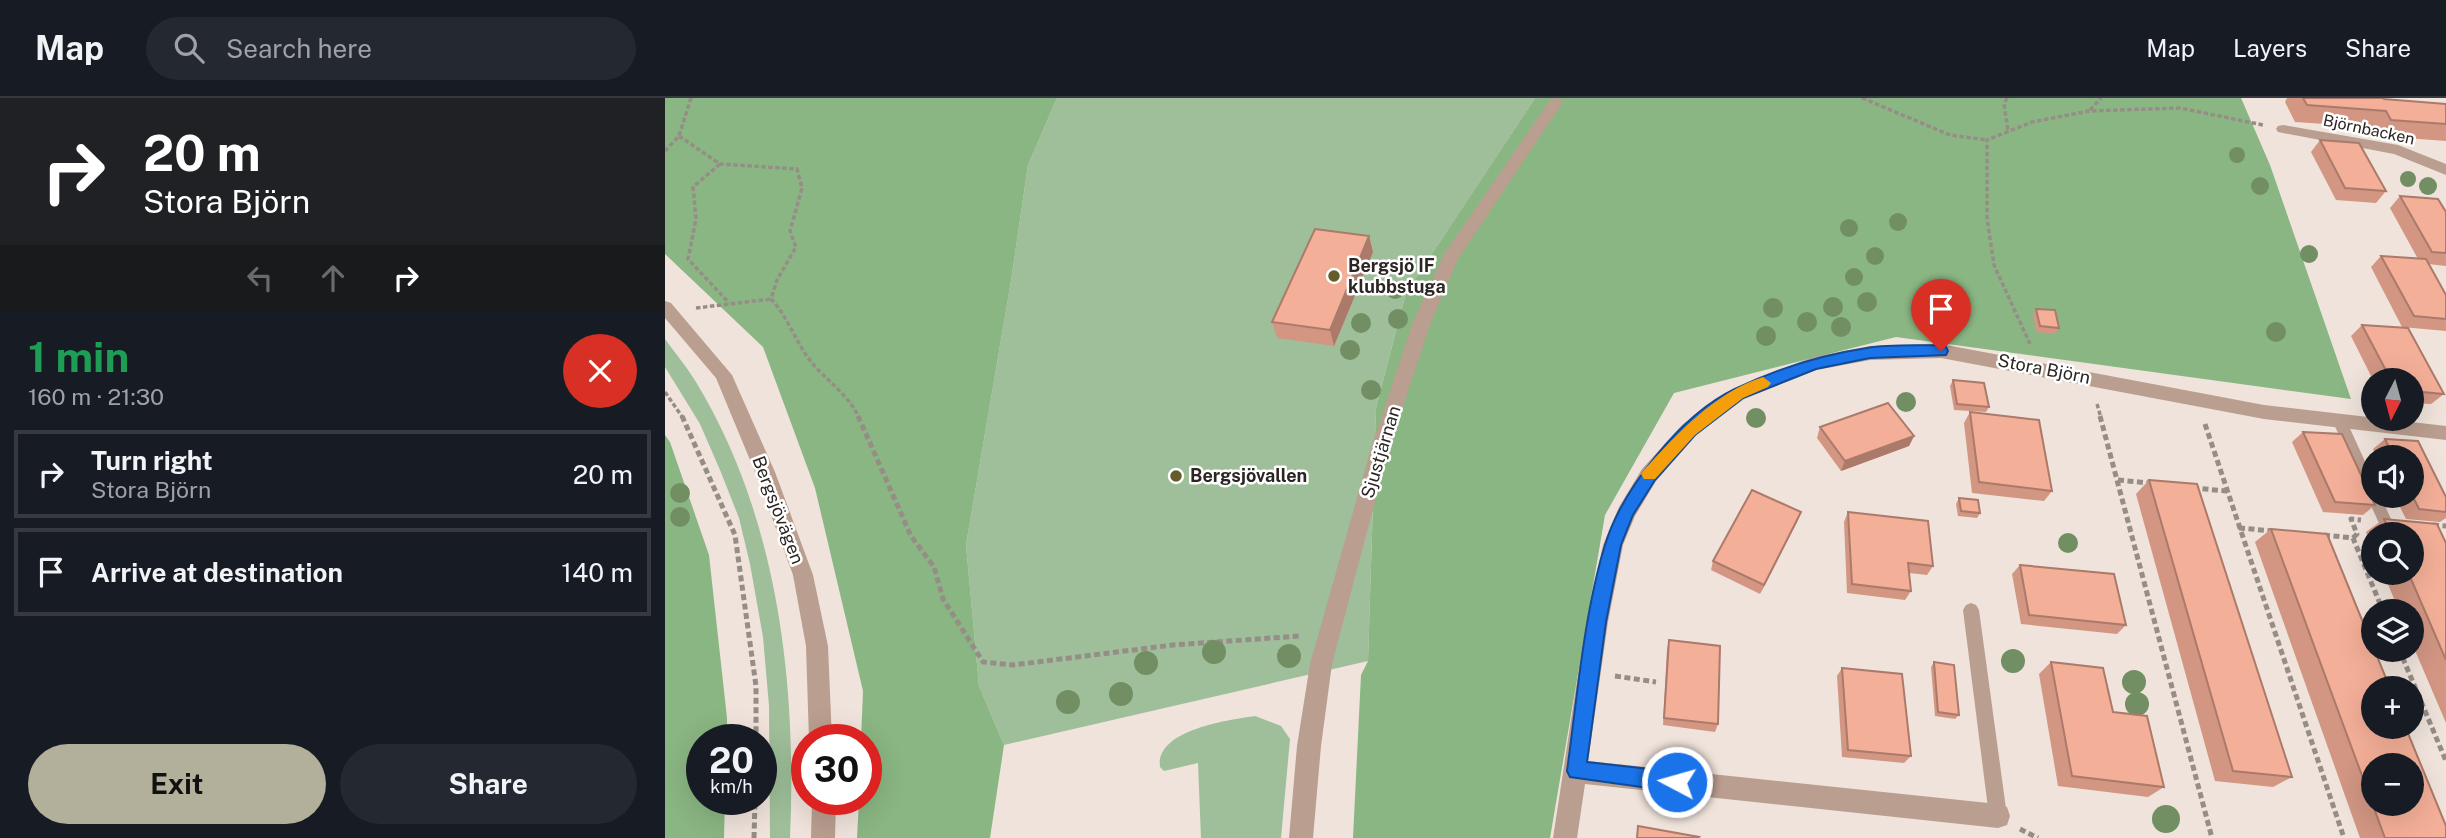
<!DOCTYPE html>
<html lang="en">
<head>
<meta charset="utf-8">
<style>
  :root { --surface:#171b24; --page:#242831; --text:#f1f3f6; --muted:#9ea1a6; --line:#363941; --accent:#b2af9a }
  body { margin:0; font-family:"Public Sans",sans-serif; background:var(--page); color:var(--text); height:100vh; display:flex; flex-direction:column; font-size:26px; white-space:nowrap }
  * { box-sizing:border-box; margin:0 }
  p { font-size:23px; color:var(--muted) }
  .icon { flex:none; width:38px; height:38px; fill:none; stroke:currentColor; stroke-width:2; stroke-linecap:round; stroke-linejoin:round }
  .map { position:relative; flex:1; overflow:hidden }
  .panel { display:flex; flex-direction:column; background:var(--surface); width:665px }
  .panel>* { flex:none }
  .banner { background:#202124; color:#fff; overflow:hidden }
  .needle { width:46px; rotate:186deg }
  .fabs { position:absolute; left:1696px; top:270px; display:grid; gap:14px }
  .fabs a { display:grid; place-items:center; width:63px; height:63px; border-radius:50%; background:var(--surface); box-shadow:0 7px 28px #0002; font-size:35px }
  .speed { position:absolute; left:21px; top:626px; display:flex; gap:14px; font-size:35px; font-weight:700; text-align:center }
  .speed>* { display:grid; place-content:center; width:91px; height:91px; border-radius:50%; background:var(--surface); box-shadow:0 7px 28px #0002; line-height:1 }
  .speed small { font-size:18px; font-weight:400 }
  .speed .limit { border:10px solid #d22; background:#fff; color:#111 }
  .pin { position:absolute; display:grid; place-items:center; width:60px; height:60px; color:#fff; margin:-72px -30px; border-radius:50% 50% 50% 0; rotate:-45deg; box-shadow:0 0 7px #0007 }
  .pin .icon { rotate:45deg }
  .me { position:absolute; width:77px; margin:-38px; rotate:276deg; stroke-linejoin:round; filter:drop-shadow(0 0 5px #0008) }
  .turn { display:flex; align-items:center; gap:24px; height:147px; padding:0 28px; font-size:32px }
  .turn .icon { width:91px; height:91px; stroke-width:2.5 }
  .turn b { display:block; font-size:49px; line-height:60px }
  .lanes { display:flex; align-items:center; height:66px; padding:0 28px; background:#0003; justify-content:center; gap:35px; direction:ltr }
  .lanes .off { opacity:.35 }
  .round { display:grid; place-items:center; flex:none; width:74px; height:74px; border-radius:37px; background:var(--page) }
  .head { display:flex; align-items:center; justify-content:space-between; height:119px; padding:0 28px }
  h1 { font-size:42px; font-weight:700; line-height:52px; color:#1e9e55 }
  .cta { display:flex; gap:14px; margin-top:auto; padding:14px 28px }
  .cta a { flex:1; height:80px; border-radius:42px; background:var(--accent); color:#111; font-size:28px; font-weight:700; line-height:80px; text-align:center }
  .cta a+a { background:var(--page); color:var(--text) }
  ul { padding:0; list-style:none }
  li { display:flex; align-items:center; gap:21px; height:88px; margin:0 14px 10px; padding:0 14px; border:4px solid var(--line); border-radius:0px }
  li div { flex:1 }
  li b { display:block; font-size:26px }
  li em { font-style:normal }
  header { display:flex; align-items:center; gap:42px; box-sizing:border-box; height:98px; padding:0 35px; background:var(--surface); border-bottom:2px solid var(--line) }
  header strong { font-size:33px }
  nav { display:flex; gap:38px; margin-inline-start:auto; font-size:24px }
  .search { width:490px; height:63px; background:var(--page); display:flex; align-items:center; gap:18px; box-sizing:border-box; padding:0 24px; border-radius:38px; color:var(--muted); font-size:26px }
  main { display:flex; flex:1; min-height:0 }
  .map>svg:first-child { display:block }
  .green { fill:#9ebf99 }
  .forest { fill:#8ab683 }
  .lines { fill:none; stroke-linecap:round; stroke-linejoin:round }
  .path-far1 { stroke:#968d87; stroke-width:3.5; stroke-dasharray:4.5 2.5; stroke-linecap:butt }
  .path { stroke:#968d87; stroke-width:5; stroke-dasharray:6 3.5; stroke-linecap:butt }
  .service { fill:#ba9e8f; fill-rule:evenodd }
  .minor { fill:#ba9e8f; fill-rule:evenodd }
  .tertiary { fill:#ba9e8f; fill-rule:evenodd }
  .tree { fill:#728f64 }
  .wall { fill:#d29683 }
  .shaded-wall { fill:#ab7a6a }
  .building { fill:#f4af98; stroke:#ab7a6a; stroke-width:2; fill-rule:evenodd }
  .route { fill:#1a73e8; stroke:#114b97; stroke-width:2 }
  .slow { fill:#f59e0b }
  .poi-dot { fill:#665c29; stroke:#fff; stroke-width:2.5 }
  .labels { text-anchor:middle; stroke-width:5; stroke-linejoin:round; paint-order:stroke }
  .far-street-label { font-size:16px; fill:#2b2623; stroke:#fff }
  .poi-label { font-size:18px; font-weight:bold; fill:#2b2623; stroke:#fff; text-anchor:start }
  .street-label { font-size:18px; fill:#2b2623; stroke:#fff }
</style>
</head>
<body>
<header>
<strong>Map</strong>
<div class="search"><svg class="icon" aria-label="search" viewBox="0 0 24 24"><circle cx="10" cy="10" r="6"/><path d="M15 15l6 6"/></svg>Search here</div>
<nav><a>Map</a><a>Layers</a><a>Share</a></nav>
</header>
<main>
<section class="panel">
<div class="banner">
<div class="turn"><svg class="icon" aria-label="right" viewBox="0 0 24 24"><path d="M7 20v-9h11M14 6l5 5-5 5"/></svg><div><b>20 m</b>Stora Björn</div></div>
<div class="lanes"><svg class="icon off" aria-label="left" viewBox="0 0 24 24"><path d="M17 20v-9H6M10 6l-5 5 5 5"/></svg><svg class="icon off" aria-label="ahead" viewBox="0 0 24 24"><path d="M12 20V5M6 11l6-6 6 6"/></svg><svg class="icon" aria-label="right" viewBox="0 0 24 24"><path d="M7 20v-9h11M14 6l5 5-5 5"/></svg></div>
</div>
<div class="head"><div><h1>1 min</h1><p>160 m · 21:30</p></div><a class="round" style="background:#d93025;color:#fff"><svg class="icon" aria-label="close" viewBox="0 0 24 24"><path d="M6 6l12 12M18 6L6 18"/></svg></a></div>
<ul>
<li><svg class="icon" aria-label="right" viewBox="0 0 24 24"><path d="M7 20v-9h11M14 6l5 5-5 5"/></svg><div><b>Turn right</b><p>Stora Björn</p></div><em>20 m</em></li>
<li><svg class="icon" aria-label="arrive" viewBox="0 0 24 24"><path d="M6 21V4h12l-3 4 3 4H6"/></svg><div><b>Arrive at destination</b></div><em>140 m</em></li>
</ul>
<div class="cta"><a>Exit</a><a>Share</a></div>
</section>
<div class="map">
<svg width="1781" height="740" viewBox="0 0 1781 740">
  <rect width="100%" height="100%" fill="#efe3db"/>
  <g class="green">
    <path d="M392,0H870L741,195L711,310L703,563L339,647L314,588L301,447L346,183L363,67Z"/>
    <path d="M0,241C10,255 22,269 31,284C113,419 132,585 125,740H105L104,608L98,539L85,466L74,420L55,372L35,326L0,269Z"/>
    <path d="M590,618L616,628L625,641L616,740H536L533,665L499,673L495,669C490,632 563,622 590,618Z"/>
  </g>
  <g class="forest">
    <path d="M0,0H392L363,67L346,183L301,447L314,588L339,647L325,740H192L194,702H201V642H196L198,593L150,390L98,249L0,156Z"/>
    <path d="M870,0H1576L1605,67L1686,301L1231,239L1009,295L940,417L885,740H688L696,577L703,563L711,310L741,195Z"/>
    <path d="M0,337L5,344L44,457L62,620V642H37V702H60L59,740H0Z"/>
  </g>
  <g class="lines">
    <g class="path-far1">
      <path d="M1197,0L1285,37L1322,42"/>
      <path d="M1342,0L1339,6L1343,33"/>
      <path d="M1425,12L1436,0"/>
      <path d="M14,38L55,66L132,71L137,90L125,133L131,149L112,182L106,201C124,220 131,246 148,266C164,285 184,297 194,320"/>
      <path d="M0,53L14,38L26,0"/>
      <path d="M55,66L28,89L31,121L23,161L64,205"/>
      <path d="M31,210L106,201"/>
      <path d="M1365,246L1329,167L1322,120V42L1367,24L1424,13L1515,10L1598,27"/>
      <path d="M0,294L18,320"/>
      <path d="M1432,306L1436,320"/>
    </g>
    <g class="path">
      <path d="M17,318L70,437L91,588V642"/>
      <path d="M193,318L246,438L269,469L278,501L318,564L348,567L508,547L635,538"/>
      <path d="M1435,318L1547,740"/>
      <path d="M1540,326L1679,740"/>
      <path d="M1453,382L1484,385"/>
      <path d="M1528,390L1562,393"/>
      <path d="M1768,427L1781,428"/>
      <path d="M1574,430L1608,433"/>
      <path d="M1659,437L1688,440L1718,513"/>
      <path d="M1688,440L1692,436L1686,421L1696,422"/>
      <path d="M1734,551L1781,663"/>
      <path d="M950,578L991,584"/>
      <path d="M1355,731L1373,740"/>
      <path d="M89,740L90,702"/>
    </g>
    <g class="service">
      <path d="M1675,319L1682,324L1708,381V397H1715L1727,423L1725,427L1720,429L1715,427L1713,423L1668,324Z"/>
      <path d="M1306,505L1311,507L1314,512L1342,718L1339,724L1333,727L1327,724L1324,718L1298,512L1301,507Z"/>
    </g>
    <g class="minor">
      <path d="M886,1L892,0L898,4L793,161L766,224L725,347L667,566L656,648L648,740H624L632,648L645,566L707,347L748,224L779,156Z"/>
      <path d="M1618,27L1733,47L1781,66V77L1729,56L1613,34L1611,31L1613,28Z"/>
      <path d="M1276,246L1599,307L1781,328V342L1599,321L1276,260L1205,262L1151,272L1079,301L1031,337L991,383L970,418L958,447L943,524L923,663L1333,706L1342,709L1345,718L1342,727L1333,730L920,686L912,740H888L921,524L938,447L954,409L977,371L1017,327L1067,291L1148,259L1205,248Z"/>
    </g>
    <g class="tertiary">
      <path d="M0,203L6,205L67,277L110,374L148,477L163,548L167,642H144L141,548L128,477L90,374L51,280L0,220Z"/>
      <path d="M147,702H171L170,740H146Z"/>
    </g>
  </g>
  <g class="tree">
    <circle cx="1572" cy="57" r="8"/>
    <circle cx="1743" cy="81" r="8"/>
    <circle cx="1595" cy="88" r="9"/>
    <circle cx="1763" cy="88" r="9"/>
    <circle cx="1233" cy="124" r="9"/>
    <circle cx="1184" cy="130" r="9"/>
    <circle cx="1644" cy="156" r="9"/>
    <circle cx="1210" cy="158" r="9"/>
    <circle cx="1189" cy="179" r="9"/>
    <circle cx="730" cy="192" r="9"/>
    <circle cx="1202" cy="204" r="10"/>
    <circle cx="1168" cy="209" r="10"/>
    <circle cx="1108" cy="210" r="10"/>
    <circle cx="733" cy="221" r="10"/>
    <circle cx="1142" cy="224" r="10"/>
    <circle cx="696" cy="225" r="10"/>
    <circle cx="1176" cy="229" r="10"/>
    <circle cx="1611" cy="234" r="10"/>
    <circle cx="1101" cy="238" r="10"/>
    <circle cx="685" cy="252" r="10"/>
    <circle cx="706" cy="292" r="10"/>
    <circle cx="1241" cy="304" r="10"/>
    <circle cx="1091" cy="320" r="10"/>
    <circle cx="15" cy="395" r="10"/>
    <circle cx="15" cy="419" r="10"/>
    <circle cx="1403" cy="445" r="10"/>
    <circle cx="549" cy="554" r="12"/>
    <circle cx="624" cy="558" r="12"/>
    <circle cx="1348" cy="563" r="12"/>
    <circle cx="481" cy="565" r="12"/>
    <circle cx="1469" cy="584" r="12"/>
    <circle cx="456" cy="596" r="12"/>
    <circle cx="403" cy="604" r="12"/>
    <circle cx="1472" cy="606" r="12"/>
    <circle cx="1501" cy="721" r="14"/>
  </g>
  <g class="wall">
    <path d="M1622,0H1718L1719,1L1781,6V43L1713,38L1707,29L1630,24L1620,4Z"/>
    <path d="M1655,42L1721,93L1711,105L1671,102L1646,54Z"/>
    <path d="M1735,98L1781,114V168L1763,166L1781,197V233L1737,229L1706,169L1716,158L1753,161L1725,110Z"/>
    <path d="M704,138L708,154L669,248L612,240L607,224Z"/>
    <path d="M1371,211L1394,230L1390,236L1371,234L1368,216Z"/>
    <path d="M1697,227L1779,296L1766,306L1746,305V282H1708L1686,238Z"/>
    <path d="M1288,282L1324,309L1321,314L1289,312L1285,288Z"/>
    <path d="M1305,314L1387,393L1379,403L1307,395L1299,325Z"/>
    <path d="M1155,329L1249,338L1244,348L1176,373L1152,340Z"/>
    <path d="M1638,334L1710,407L1698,417L1658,414L1627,344Z"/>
    <path d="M1720,341L1753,343L1781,399V420L1775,424L1741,421L1729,397H1746V359H1711L1708,351Z"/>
    <path d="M1484,382L1627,679L1608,689L1550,683L1471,396Z"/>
    <path d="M1294,400L1315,415L1312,420L1293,418L1291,406Z"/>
    <path d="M1183,414L1268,468L1262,477L1244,475L1246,493L1240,502L1182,495L1179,424Z"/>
    <path d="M1719,421L1781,445V625L1746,543V513H1734L1718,474H1746V436H1708V451L1701,434Z"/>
    <path d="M1132,424L1095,496L1046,472L1048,463Z"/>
    <path d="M1606,431L1781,740H1695L1590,444Z"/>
    <path d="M1355,467L1461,527L1452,536L1356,526L1347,476Z"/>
    <path d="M1004,542L1053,626L1050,634L998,627L1002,551Z"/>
    <path d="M1269,564L1294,617L1290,621L1270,618L1266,569Z"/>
    <path d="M1386,564L1448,614L1499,689L1483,699L1393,688L1374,576Z"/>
    <path d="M1177,570L1246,658L1239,665L1177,659L1172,578Z"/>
  </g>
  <g class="shaded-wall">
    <path d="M704,138L708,154L669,248L665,232Z"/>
    <path d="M1249,338L1244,348L1176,373L1180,363Z"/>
    <path d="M1136,414L1132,424L1095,496L1099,487Z"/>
  </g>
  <g class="building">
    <path d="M1638,0H1718L1719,1L1781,6V26L1726,22L1721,13L1642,7Z"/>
    <path d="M1655,42L1694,45L1721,93L1680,90Z"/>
    <path d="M1735,98L1773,101L1781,114V155L1767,154Z"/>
    <path d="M650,131L704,138L665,232L607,224Z"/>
    <path d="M1716,158L1761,161L1781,197V221L1749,218Z"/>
    <path d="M1371,211L1390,212L1394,230L1375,228Z"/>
    <path d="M1697,227L1743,230L1779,296L1746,293V282H1726Z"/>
    <path d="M1288,282L1319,285L1324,309L1292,306Z"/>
    <path d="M1223,305L1249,338L1180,363L1155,329Z"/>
    <path d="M1305,314L1374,322L1387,393L1314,384Z"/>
    <path d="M1638,334L1677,336L1710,407L1670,404Z"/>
    <path d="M1720,341L1753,343L1781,399V414L1754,411L1746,395V359H1729Z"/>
    <path d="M1484,382L1532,386L1627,679L1568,673Z"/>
    <path d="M1087,392L1136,414L1099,487L1048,463Z"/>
    <path d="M1294,400L1313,402L1315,415L1296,413Z"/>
    <path d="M1183,414L1263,423L1268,468L1243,465L1246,493L1187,486Z"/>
    <path d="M1719,421L1772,426L1781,445V562L1743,474H1746V436H1726Z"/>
    <path d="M1606,431L1662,436L1708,549V551H1709L1725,590H1708V628H1740L1781,728V740H1720ZM1708,667H1746V705H1708Z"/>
    <path d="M1355,467L1449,476L1461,527L1364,517Z"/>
    <path d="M1004,542L1055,548L1053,626L999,620Z"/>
    <path d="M1269,564L1289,567L1294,617L1273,614Z"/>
    <path d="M1386,564L1438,570L1448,614L1482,618L1499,689L1407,678Z"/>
    <path d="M1177,570L1237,576L1246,658L1183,652Z"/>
    <path d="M973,728L1034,739L1033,740H972Z"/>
  </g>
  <path class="route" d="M1276,247L1281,249L1283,253L1281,257L1205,260L1151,271L1078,300L1030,337L990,382L968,417L956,447L941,524L922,664L1012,674L1019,677L1022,684L1019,691L1012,694L905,679L902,673C912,601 919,515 940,447C957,391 1017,316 1070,291C1111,271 1156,257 1202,250C1225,246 1252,248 1276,247Z"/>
  <path class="slow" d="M1098,279L1106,285L1103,289L1078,300L1030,337L990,381H979L976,376L979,372C1013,335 1049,295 1098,279Z"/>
  <g class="poi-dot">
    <circle cx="669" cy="178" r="7"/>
    <circle cx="511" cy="378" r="7"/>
  </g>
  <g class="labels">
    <g class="far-street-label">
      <text transform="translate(1704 31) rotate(12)" y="6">Björnbacken</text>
    </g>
    <g class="poi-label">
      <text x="683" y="174">Bergsjö IF<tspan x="683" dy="21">klubbstuga</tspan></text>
      <text x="525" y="384">Bergsjövallen</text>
    </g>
    <g class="street-label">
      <text transform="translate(1379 271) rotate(11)" y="6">Stora Björn</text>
      <text transform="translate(716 354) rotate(-73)" y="6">Sjustjärnan</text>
      <text transform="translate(113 412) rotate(69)" y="6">Bergsjövägen</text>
    </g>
  </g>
</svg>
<div class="fabs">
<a><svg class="needle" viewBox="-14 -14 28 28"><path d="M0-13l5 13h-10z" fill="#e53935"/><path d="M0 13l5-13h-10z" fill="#9ea1a6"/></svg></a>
<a><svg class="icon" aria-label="sound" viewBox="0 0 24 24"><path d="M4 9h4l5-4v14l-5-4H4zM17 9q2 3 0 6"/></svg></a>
<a><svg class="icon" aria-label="search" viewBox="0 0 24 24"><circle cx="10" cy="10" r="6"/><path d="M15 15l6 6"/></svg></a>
<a><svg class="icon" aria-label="layers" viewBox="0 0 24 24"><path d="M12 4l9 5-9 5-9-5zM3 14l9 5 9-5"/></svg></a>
<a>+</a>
<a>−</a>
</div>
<div class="speed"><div>20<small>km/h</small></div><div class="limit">30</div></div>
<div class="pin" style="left:1276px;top:253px;background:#d93025"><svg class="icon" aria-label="arrive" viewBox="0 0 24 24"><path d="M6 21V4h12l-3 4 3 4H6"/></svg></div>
<svg class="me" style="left:1012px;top:684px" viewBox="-20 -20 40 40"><circle r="17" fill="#1a73e8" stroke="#fff" stroke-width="3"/><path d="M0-11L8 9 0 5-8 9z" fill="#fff"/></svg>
</div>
</main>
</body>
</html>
